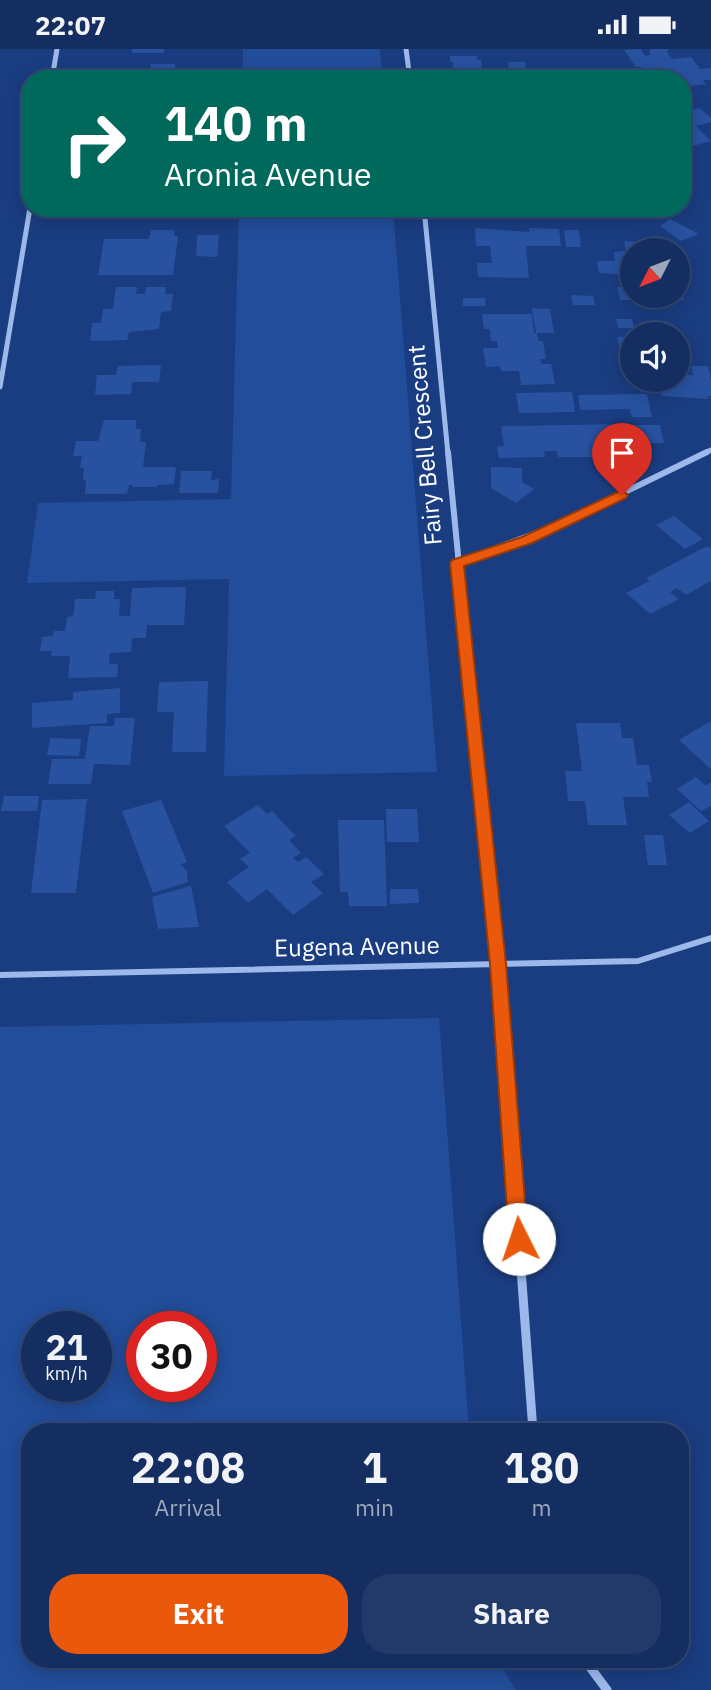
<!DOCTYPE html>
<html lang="en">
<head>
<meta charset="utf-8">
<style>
  :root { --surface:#142e61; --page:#213a6a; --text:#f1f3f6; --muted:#9da8bd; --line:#334a76; --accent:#ea580c }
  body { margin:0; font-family:"IBM Plex Sans",sans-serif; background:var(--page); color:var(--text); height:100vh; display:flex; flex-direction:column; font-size:26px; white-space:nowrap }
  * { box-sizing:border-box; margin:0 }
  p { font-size:23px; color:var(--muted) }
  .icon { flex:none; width:38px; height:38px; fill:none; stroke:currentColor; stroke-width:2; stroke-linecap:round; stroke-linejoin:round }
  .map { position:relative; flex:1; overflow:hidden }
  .sheet { position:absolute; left:21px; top:1374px; width:668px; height:245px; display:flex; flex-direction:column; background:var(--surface); border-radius:28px; box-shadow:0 4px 18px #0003,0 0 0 2px var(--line) }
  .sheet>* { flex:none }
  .hud { position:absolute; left:21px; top:21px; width:670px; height:147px; border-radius:28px; box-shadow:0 4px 18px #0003,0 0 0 2px var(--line); background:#00695c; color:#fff; overflow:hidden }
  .needle { width:46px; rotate:228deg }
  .buttons { position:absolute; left:620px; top:189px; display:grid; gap:14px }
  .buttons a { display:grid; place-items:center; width:70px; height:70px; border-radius:50%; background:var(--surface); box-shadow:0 4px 18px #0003,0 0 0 2px var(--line); font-size:35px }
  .speed { position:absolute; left:21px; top:1262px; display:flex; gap:14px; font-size:35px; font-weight:700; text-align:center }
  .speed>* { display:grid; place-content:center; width:91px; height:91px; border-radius:50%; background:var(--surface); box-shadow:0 4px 18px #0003,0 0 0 2px var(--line); line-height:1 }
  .speed small { font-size:18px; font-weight:400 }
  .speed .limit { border:10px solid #d22; background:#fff; color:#111 }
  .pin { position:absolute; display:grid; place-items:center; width:60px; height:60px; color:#fff; margin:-72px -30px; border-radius:50% 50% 50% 0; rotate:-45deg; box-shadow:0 0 7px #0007 }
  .pin .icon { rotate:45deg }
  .me { position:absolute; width:77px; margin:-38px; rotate:356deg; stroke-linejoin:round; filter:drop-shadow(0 0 5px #0008) }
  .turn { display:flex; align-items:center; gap:24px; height:147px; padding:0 28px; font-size:32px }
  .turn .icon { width:91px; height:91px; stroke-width:2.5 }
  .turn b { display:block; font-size:49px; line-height:60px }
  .eta { display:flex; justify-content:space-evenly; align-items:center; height:119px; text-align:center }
  .eta b { font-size:42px; font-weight:700; line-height:49px }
  .primary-button { display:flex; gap:14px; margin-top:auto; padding:14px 28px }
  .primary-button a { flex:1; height:80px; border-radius:28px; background:var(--accent); color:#fff; font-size:28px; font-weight:700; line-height:80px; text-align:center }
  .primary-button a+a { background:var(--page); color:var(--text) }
  .status { display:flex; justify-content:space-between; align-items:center; height:49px; padding:0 35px; background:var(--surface); direction:ltr }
  .status svg { height:19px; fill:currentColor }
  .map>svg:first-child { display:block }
  .green { fill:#224d9a; fill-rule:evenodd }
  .building { fill:#2852a0 }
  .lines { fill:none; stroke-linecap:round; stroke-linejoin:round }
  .street-far2 { stroke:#9db9eb; stroke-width:5 }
  .street-far1 { stroke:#9db9eb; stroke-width:6 }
  .street { stroke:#9db9eb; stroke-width:9 }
  .route { fill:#ea580c; stroke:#983908; stroke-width:2 }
  .labels { text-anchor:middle; stroke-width:7; stroke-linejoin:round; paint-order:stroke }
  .street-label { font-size:24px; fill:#fff; stroke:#1a3d81 }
</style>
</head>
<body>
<div class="status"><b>22:07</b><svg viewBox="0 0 49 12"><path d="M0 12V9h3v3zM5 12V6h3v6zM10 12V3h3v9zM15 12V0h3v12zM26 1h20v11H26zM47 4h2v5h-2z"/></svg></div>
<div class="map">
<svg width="711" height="1641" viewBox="0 0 711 1641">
  <rect width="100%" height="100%" fill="#1a3d81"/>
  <g class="green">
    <path d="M243,0H380L382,30H243Z"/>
    <path d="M239,159H393L437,723L224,727L229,530L27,534L38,454L231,450Z"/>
    <path d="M439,969L469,1382H30V1610H497L516,1641H0V978ZM37,1278H96V1337H37ZM142,1278H201V1337H142Z"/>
  </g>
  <g class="building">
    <rect x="132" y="0" width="32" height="4"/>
    <path d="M641,0L645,7L651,6L649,3L651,0H669L667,3L672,10L691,8L700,20L711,19V31H703L706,35L690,37L682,30H664L659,23L646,25L641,18H636L624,1Z"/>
    <path d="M450,7H477V11H481L483,30H452L453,13H450Z"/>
    <path d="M508,13H525L526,21H509Z"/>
    <path d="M151,15H175V21L150,22Z"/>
    <path d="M139,22L157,24L154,30H124L126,26L136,28Z"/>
    <path d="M700,59L711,69V73L696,77L711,92L689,98L682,92V63Z"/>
    <path d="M670,170L699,185L681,192L660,177Z"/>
    <path d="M475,179L529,183V179L559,180L561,197H526L529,229L478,228L477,214H492L490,197H476Z"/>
    <path d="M151,181H175L174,187H178L173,226H98L104,190H149Z"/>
    <path d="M564,181H579L581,198H566Z"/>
    <path d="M197,186H219L217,208L196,207Z"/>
    <path d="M624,192L667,194L669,201H632V226L599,224L597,212H615L614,203L626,202Z"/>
    <path d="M677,237H681L684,251H620L617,238H632V247H677Z"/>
    <path d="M116,238H137L136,245H145L146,238H166L165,245H173L171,262L161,263L159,280L129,283L127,291L90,292L92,274H101L103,260H113Z"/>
    <path d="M571,246L593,247L595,256H573Z"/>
    <path d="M463,249H485L486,257H463Z"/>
    <path d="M532,259L550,260L554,284H536Z"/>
    <path d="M482,265H532L534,284H537L538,292H543L546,310H540L542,315H551L555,335L521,336L519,322H501L500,317L486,318L483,299H498L497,292H491L490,280H484Z"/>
    <path d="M616,270H632L634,279H618Z"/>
    <path d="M632,287V302H620L617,288Z"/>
    <path d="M161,316L159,333H132L131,345L95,346L97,326H116L118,317Z"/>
    <path d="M691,317H708L711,331V347H707L708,350L662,347L658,331H677V326H693Z"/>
    <path d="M572,343L575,363L519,364L516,344Z"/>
    <path d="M647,345L652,368H632L630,360L580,361L578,346Z"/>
    <path d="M104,371H136V380H141L140,393H146L143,418H176L174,435L157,436L158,438H132L133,436H129L127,445H85L86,431H83L84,418L80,419L82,407H73L76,392H98Z"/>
    <path d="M626,375L631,396L600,397L602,408H558L557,402H544L545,408L499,409L497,397H504L501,377Z"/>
    <path d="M629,376H660L664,394H633Z"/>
    <path d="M603,398H626L629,413L605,414Z"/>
    <path d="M491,418L522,419V433L534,440L516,454L491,439Z"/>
    <path d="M181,422H212L211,431L219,430L218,444H179Z"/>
    <path d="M674,467L703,490L685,500L656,476Z"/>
    <path d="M707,497L711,500V532L686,546L677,539L670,543L679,550L650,565L626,544L650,532L646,529Z"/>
    <path d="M186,538L184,576H147L146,589H132L131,603L110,604L109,615H118L117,628L68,629L70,607H51L52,602H40L42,588L53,587L54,582H65L67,568L73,567L75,550H95L96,542H114V550H120L119,567H130L132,539Z"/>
    <path d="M208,632L206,703H172L174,663H157L159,633Z"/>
    <path d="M120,639V664L107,665V674L32,679V654L73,651V643Z"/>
    <path d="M115,669H135L130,716L94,715L91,735H48L52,710H85L90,677H114Z"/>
    <path d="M711,672V720L679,691Z"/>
    <path d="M576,674H620L622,689H633L637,716H649L652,733H647L649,748H623L627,776H588L585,752H568L565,722H582Z"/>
    <path d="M50,689L81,690L79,707L47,706Z"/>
    <path d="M696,728L706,737L711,733V757L701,762L677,740Z"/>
    <path d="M4,747H39L37,762H1Z"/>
    <path d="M87,750L76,844H31L42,751Z"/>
    <path d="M161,751L187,813L181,815L187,823L188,833L153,844L122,762Z"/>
    <path d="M689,753L709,772L690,784L669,766Z"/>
    <path d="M258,756L267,765L272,762L296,787L289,791L301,804L293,809L298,813L306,808L324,825L311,833L323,844L293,866L267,840L248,854L227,833L249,818L240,810L250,804L224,777Z"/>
    <path d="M386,760H417L419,793H387Z"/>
    <path d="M338,771H384L387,857H349L348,843H340Z"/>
    <path d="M644,786H663L667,816H648Z"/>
    <path d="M191,837L199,878L158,880L152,848Z"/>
    <path d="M390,840H418L419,854L390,855Z"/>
  </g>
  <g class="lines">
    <g class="street-far2">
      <path d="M406,0L410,30"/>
      <path d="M52,30L57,0"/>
      <path d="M424,159L448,405"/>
      <path d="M0,338L30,159"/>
      <path d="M703,405L711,401"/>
    </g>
    <g class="street-far1">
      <path d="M448,403L500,938"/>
      <path d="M457,514L555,477L707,403"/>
      <path d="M0,926L638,912L711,889"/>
    </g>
    <g class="street">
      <path d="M500,936L533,1382"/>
      <path d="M584,1610L607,1641"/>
    </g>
  </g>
  <path class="route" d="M622,441L628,446L626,449L532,494L464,517L506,915L528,1190L525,1196L519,1199L512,1196L509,1190L490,915L450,514L452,511L522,488Z"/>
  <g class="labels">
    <g class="street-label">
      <text transform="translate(425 396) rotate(-95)" y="8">Fairy Bell Crescent</text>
      <text transform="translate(357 898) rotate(-1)" y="8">Eugena Avenue</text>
    </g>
  </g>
</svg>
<div class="buttons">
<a><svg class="needle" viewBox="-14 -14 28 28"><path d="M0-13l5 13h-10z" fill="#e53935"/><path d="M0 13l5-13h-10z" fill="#9da8bd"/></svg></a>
<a><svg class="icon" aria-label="sound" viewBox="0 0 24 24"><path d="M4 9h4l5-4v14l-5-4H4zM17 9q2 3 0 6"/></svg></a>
</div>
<div class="speed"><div>21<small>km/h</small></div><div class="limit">30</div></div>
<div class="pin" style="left:622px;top:446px;background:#d93025"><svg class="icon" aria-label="arrive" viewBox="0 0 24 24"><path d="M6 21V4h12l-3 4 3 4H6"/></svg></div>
<svg class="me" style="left:519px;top:1190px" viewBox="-20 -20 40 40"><circle r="19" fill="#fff"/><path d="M0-13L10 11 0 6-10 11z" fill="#ea580c"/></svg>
<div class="hud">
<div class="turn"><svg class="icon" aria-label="right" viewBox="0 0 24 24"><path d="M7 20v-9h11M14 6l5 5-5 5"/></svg><div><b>140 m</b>Aronia Avenue</div></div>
</div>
<section class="sheet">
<div class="eta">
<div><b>22:08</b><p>Arrival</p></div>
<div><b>1</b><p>min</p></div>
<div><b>180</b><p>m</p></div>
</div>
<div class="primary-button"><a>Exit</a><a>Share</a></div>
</section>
</div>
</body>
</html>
